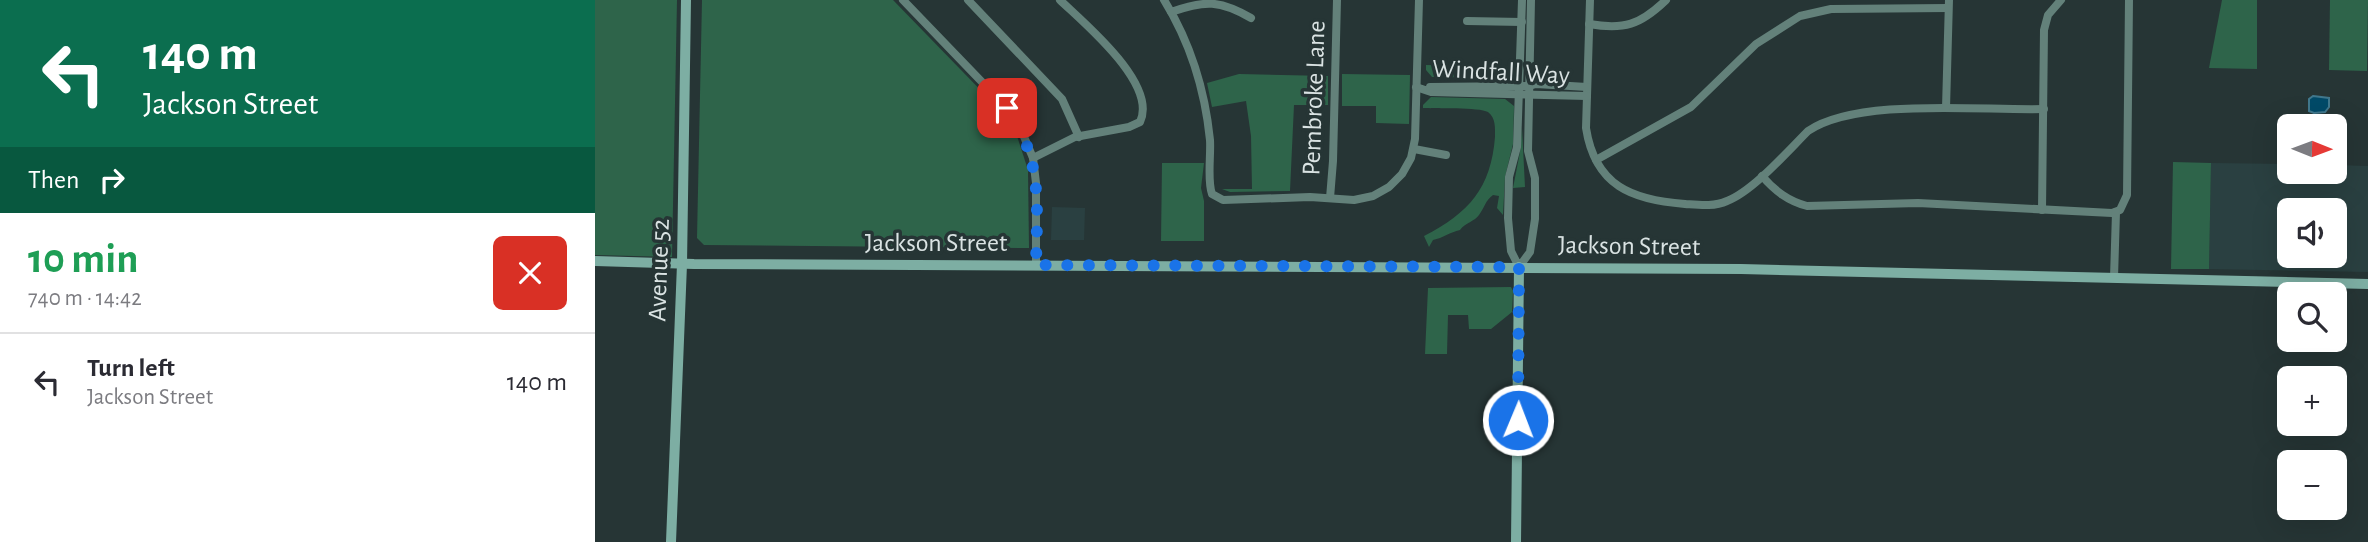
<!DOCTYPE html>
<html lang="en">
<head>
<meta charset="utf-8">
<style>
  :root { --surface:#fff; --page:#f7f7f7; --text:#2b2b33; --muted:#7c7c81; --line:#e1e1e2 }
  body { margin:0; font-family:"Alegreya Sans",sans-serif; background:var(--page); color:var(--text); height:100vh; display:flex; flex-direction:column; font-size:26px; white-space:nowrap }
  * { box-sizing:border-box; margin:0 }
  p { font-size:23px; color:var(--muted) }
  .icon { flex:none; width:38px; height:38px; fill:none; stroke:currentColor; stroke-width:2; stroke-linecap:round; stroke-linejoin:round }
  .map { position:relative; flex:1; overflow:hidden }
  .drawer { display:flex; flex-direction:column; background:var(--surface); width:595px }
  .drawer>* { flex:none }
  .top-card { background:#0b6e4f; color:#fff; overflow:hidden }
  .needle { width:46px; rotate:91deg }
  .fabs { position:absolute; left:1682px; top:114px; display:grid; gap:14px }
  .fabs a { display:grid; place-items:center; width:70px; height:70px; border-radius:10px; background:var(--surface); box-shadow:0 7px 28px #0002; font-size:35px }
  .pin { position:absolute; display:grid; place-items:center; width:60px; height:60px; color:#fff; margin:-30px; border-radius:14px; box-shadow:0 4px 10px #0006 }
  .me { position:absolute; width:77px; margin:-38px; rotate:1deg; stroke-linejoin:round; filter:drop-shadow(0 0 5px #0008) }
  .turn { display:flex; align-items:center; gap:24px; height:147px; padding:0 28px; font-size:32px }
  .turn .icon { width:91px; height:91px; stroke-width:2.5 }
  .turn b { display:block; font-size:49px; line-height:60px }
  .then { display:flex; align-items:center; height:66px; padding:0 28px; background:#0003; gap:14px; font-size:26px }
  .round { display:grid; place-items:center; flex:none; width:74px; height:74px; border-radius:10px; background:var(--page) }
  .headline { display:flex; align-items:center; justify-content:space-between; height:119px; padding:0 28px }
  h1 { font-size:42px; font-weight:600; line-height:52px; color:#1e9e55 }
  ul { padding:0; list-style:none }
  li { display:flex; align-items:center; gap:21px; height:98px; padding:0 28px; border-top:2px solid var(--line) }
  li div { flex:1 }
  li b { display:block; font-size:26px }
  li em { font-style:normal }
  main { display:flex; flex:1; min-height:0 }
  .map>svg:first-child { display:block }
  .built { fill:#2a4041; fill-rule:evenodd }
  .green { fill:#2e644a }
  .water { fill:#004a68; stroke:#41788d; stroke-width:2 }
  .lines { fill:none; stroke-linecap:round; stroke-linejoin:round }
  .street { stroke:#63817a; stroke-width:8 }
  .secondary { stroke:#7daea3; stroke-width:10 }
  .route { stroke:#1a73e8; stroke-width:12; stroke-dasharray:0 21.6 }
  .labels { text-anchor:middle; stroke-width:7; stroke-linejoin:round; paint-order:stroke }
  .street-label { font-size:26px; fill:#dae3e3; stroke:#263535 }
</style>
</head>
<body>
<main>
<section class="drawer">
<div class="top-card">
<div class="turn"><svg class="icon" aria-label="left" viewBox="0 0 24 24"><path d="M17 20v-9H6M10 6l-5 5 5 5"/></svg><div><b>140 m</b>Jackson Street</div></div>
<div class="then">Then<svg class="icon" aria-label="right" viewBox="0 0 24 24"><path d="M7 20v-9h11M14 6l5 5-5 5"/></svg></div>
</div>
<div class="headline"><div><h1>10 min</h1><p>740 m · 14:42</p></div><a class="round" style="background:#d93025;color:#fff"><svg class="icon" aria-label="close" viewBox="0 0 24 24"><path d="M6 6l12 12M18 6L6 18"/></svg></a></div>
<ul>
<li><svg class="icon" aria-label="left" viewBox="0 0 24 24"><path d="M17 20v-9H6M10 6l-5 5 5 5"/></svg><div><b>Turn left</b><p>Jackson Street</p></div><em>140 m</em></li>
</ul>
</section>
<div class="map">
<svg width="1773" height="542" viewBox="0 0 1773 542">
  <rect width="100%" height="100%" fill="#263535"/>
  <g class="built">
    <path d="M1616,163L1694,164V172H1740V165L1773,166V272L1614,269ZM1694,210H1740V256H1694Z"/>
    <path d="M457,207L490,208L489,240H456Z"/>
  </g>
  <g class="green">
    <path d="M0,0H82L77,257L0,255Z"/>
    <path d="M107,0H298L401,106L422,136L433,170L434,248L109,245L102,238Z"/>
    <path d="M1627,0H1662V69L1614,68Z"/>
    <path d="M1735,0H1773L1772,71L1734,70Z"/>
    <path d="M831,65L921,67V72L914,78L837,77L831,70Z"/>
    <path d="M644,74L733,76V105H699L695,191L635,192L627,189H657L656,136L651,101L617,107L612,83Z"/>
    <path d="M747,74L815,75L814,124L781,123V106H747Z"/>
    <path d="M836,97L910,99L919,106L918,144L910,177L908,215L902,208L904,196L898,195C890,201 890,207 884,215C880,221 870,223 865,230C855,232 848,238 838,240L834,247L829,236C874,213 896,188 900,137C900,128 901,118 893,112C884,107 840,109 828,108V105Z"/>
    <path d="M927,128L930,187L918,188L925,152Z"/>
    <path d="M1578,162L1616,163L1614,269H1576Z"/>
    <path d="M567,163H609L606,188L609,201V241H566Z"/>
    <path d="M916,287L918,291L917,312L896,329H874L873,315H853L852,354H830L833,288Z"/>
  </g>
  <path class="water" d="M1718,96L1734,98V107L1730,112L1719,113L1714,111V99Z"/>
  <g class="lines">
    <g class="street">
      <path d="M308,0L412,108L427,132L438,158L441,183V265"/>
      <path d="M373,0L467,99L484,137"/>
      <path d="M569,0C595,42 610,91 615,140C616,156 612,181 617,194L628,200L715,197L759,200L778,196L794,187L807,174L816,158L820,139L824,0"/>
      <path d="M927,0L922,147L914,177L913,218L916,251L924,267L935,252L940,219V178L933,151L936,0"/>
      <path d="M995,0L991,128C1000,186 1037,200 1090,204C1104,205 1119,207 1132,201C1158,191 1192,152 1213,131C1263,97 1387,111 1449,109"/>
      <path d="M576,12C610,0 625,0 656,18"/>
      <path d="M872,21L927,22"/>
      <path d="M994,24C1029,30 1045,25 1071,0"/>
      <path d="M821,87L836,92L992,96"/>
      <path d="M835,87L934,86L941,84L992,87"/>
      <path d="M1351,108L1354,0"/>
      <path d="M819,149L851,155"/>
      <path d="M438,158L480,137L534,127L545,122C563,84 490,24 465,0"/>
      <path d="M1001,160L1096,107L1161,44L1205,16L1236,9L1353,8"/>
      <path d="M1167,176C1180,191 1193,201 1212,206L1323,203L1517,213L1525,210L1532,195L1534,0"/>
      <path d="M735,198L738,161L742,0"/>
      <path d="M1447,210L1449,30L1453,15L1466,0"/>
      <path d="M1519,278L1521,212"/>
    </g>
    <g class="secondary">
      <path d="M0,261L99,264L1146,269L1773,284"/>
      <path d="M76,542L87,264L91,0"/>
      <path d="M921,542L924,267"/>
    </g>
  </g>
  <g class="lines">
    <path class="route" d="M412,108C448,159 442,206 441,265L924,267L923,420"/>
  </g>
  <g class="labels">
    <g class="street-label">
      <text transform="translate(906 71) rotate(3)" y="9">Windfall Way</text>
      <text transform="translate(718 98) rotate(-88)" y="9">Pembroke Lane</text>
      <text x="341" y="251">Jackson Street</text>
      <text transform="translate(1034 245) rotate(1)" y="9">Jackson Street</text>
      <text transform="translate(63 270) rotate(-88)" y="9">Avenue 52</text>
    </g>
  </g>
</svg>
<div class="fabs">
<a><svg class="needle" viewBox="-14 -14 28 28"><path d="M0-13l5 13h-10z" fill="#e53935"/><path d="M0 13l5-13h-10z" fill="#7c7c81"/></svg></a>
<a><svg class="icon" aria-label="sound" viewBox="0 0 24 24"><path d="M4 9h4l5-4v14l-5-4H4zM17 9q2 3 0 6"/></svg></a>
<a><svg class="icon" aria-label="search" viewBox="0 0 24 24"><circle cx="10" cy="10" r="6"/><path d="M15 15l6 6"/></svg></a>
<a>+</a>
<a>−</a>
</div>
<div class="pin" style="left:412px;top:108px;background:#d93025"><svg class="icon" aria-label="arrive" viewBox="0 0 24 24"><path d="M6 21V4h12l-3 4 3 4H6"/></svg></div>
<svg class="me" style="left:923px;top:420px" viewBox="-20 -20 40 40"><circle r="17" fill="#1a73e8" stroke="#fff" stroke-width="3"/><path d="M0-11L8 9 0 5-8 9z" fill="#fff"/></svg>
</div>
</main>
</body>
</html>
